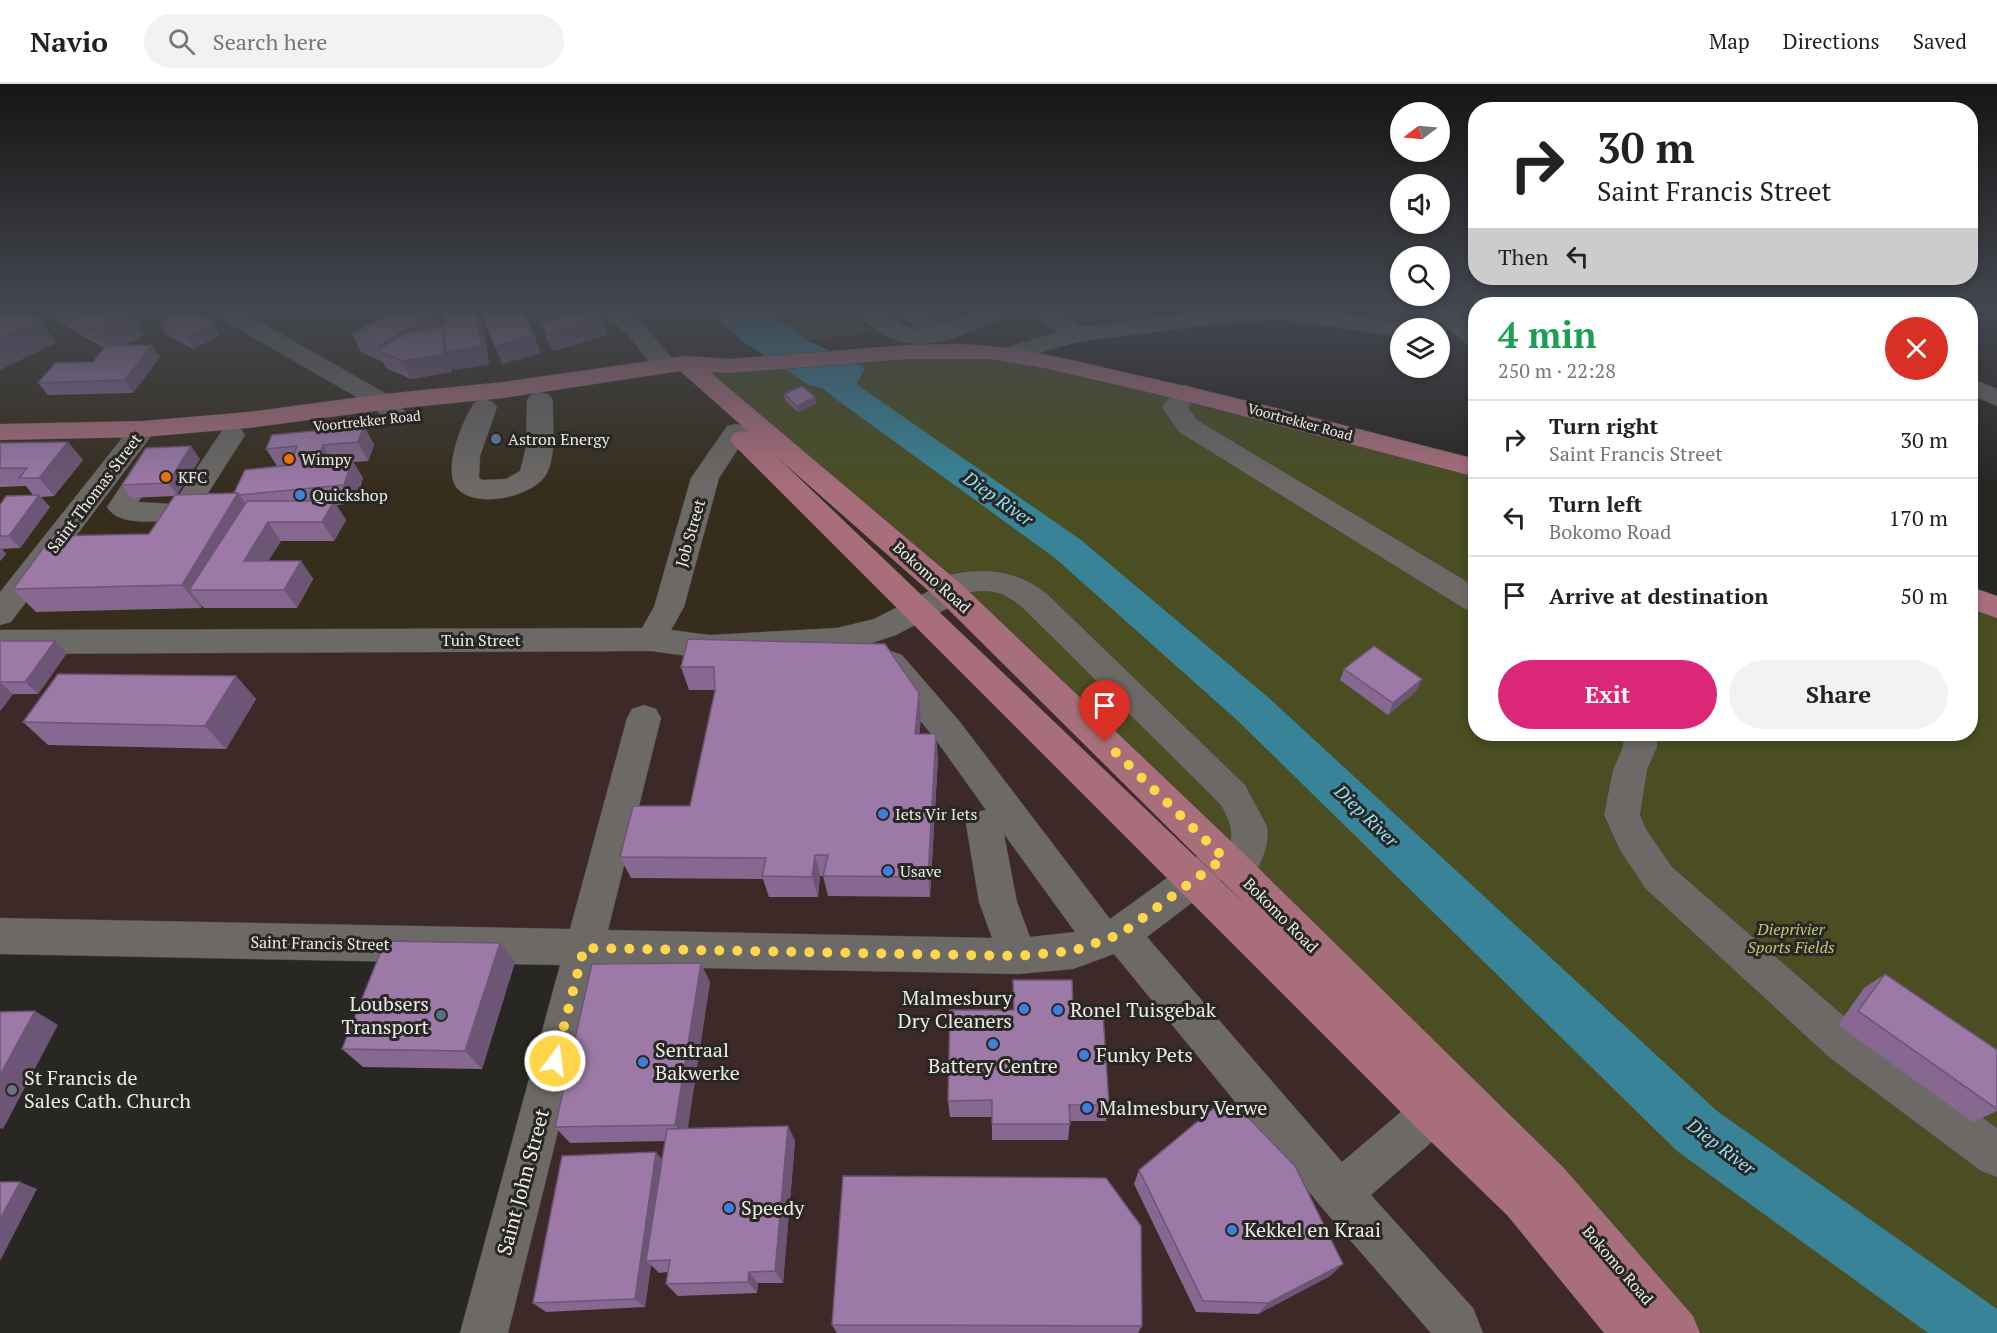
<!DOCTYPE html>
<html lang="en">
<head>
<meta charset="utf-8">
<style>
  :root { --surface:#fff; --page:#f2f2f2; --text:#222; --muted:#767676; --line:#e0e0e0; --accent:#db2777 }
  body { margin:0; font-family:"PT Serif",serif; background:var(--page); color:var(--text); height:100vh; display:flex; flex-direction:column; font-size:22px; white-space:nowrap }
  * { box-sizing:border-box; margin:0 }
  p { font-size:20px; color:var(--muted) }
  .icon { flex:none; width:33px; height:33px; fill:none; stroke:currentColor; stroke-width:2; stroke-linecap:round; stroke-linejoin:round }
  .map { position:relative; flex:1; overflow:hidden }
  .panel { position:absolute; left:1468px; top:213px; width:510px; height:444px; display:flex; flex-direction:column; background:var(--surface); border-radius:24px; box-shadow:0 3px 9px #0003 }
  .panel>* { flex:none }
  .hud { position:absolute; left:1468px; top:18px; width:510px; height:183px; border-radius:24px; box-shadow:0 3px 9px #0003; background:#fff; color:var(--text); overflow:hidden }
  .needle { width:39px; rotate:254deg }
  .buttons { position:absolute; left:1390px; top:18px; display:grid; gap:12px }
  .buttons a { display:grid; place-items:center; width:60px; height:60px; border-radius:50%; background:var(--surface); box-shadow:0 3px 9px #0003; font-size:30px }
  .pin { position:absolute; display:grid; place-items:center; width:51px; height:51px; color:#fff; margin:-62px -26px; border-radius:50% 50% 50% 0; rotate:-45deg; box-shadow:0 0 6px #0007 }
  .pin .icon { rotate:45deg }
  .me { position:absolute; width:66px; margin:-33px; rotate:15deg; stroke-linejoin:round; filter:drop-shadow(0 0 4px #0008) }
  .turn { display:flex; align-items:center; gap:21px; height:126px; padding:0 30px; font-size:27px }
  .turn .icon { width:78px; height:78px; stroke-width:2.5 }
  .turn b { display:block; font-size:42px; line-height:51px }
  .then { display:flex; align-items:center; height:57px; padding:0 30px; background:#0003; gap:12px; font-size:22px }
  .round { display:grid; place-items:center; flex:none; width:63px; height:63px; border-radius:32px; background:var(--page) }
  .head { display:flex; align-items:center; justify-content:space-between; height:102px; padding:0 30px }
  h1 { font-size:36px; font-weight:600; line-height:45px; color:#1e9e55 }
  .action { display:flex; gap:12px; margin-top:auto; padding:12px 30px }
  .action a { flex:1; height:69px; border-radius:36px; background:var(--accent); color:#fff; font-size:24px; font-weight:600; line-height:69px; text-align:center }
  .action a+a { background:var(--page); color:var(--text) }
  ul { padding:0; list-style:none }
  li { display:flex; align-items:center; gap:18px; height:78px; padding:0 30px; border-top:2px solid var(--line) }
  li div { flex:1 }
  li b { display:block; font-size:22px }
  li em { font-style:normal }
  header { display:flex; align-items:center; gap:36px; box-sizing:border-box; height:84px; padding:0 30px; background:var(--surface); border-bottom:2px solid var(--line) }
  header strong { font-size:28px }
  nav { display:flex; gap:33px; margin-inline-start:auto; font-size:21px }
  .search { width:420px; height:54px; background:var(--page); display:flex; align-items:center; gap:15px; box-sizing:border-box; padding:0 21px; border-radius:33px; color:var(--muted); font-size:22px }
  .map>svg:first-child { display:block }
  .commercial { fill:#362d1d }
  .industrial { fill:#3d2927 }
  .green { fill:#4a4e22 }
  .water { fill:#388397 }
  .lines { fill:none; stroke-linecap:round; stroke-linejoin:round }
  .river { fill:#388397; fill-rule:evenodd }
  .minor-casing { stroke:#474543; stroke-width:1 }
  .major-casing { stroke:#474543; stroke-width:1 }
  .minor { fill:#6c6966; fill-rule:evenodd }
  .major { fill:#a86e7c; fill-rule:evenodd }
  .wall { fill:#866890 }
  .shaded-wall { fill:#6d5575 }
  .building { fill:#9c79a7; stroke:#6d5575; stroke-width:1.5 }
  .route { stroke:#ffd54a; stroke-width:10; stroke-dasharray:0 18 }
  .service-dot { fill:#5c6f8a; stroke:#292724; stroke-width:2 }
  .food-dot { fill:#e8710a; stroke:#292724; stroke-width:2 }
  .shop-dot { fill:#3f7fe0; stroke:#292724; stroke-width:2 }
  .worship-dot { fill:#6b7280; stroke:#292724; stroke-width:2 }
  .labels { text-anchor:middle; stroke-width:6; stroke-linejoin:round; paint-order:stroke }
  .far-street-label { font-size:14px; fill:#edebe9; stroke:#292724 }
  .poi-label { font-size:16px; fill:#edebe9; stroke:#292724; text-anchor:start }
  .street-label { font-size:16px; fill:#edebe9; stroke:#292724 }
  .park-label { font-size:16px; font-style:italic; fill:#bec873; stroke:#292724 }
  .water-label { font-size:18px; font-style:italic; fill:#8ee2f9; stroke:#292724 }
  .near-poi-label { font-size:20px; fill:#edebe9; stroke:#292724; text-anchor:start }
  .near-street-label { font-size:20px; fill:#edebe9; stroke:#292724 }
</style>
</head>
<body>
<header>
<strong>Navio</strong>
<div class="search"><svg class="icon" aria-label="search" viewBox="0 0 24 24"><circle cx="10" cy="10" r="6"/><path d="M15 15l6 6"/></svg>Search here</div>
<nav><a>Map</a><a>Directions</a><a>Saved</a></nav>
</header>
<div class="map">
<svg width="1997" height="1249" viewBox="0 0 1997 1249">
  <rect width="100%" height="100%" fill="#292724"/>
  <path class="commercial" d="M0,226H222L253,245L293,226H434L444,231L454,226H1042L1077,251L1021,265L951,509L866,550L0,558Z"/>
  <path class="industrial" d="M951,509L1676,1249H484L584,864L0,852V558L837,556Z"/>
  <g class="green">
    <path d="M766,226H841L875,248L807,256Z"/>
    <path d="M990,268L1476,384V650H1971V514L1997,523V1249H1676L1414,964L703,292L730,282Z"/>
  </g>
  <path class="water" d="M707,226H766L807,256L865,284L851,311L809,301L742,257Z"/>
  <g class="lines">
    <path class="river" d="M726,226H760L862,304L1081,456L1269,614L1717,1027L1997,1225V1249H1928L1677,1067L1239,638L1055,474L840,318L731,232Z"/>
    <g class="minor-casing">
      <g id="minor">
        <path d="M210,226H239L392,313L411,334L407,340C390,344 385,335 374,323L214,231Z"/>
        <path d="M601,226H627L645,242L674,277L677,282L674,287L665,289L656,287L629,252Z"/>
        <path d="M853,226H880L902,241L919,247L896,226H922L940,241L981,226H1015L1011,231C964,248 921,278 874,245C867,239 859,234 853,226Z"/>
        <path d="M1030,226H1057L1082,243L1215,226H1316L1401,239L1409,241L1412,244H1401V253L1289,236L1239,237L1077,258L1007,278L998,276L995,271L998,266L1057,248Z"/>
        <path d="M1421,226H1452L1476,244V262L1467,260L1440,238L1425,231Z"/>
        <path d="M1971,294L1997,305V322L1971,311Z"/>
        <path d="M1185,301L1194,304L1198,309L1188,323L1197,336L1476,503V528L1465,525L1179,348L1162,323L1176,304Z"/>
        <path d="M540,308L549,311L553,316C552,339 557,368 547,389C535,413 475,426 457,404C442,386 463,334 475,318L484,315L493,318L497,323L480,372L479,394L482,396L506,395L520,387L526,363L527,316L531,311Z"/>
        <path d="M143,337L152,339L156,345L152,351L11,538L0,541V508L134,339Z"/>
        <path d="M736,340L745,342L749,348L719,394L684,523L671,546L709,551L837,544L874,535L931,506L929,502L933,495C974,483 1011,482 1046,509L1245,701L1267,742C1271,761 1259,782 1251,799L1238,804L1225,799L1223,795L1147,853L1342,1078L1436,998L1451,992L1466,998L1472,1013L1466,1028L1371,1111L1473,1224L1483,1249H1431L1323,1125L1114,870L1073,885L1018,890L599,882L508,1249H460L560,881L0,870V834L570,845L627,634L632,625L644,621L656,625L661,634L608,846L992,854L979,818L966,740L971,729L986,726L936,656L880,587L875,579L880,571L891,567L902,571L960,638L1110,835L1203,768L1216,763L1228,767C1235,749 1230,738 1221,721L1024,525C1005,508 991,504 966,509L962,517L896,551L866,561L837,568L709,575L651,567L0,570V546L642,544L654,523L691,394L727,342ZM1004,750L1075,848L1030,853L1017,818Z"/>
        <path d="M232,343L241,345L245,351L180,453L170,456L160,453L156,446L161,438C143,437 117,440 107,423L139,375C148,367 154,366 166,369L169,375L138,418L173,420L223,345Z"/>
        <path d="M1624,650H1658L1657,663L1647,686L1640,731L1646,745L1672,783L1860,946L1997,1044V1093L1981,1087L1830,974L1646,805L1620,766L1604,731L1613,686L1623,663Z"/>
      </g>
    </g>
    <g class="major-casing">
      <g id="major">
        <path d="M954,260C1018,261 1079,278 1141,292C1254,317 1365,347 1476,375V393L1182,316L1044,284L990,275H907L730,289L710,288L962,501L1237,763L1563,1083L1693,1232L1700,1249H1604L1507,1131L1417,1044L734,361L730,355L734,349L743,347L749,348L680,287L503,314L383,326L248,344L143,353L0,356V340L143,337L248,328L383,310L503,298L685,272L730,275L907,261ZM777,373L940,517L1249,824Z"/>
        <path d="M1971,503L1997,512V534L1971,525Z"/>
      </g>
    </g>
    <use href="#minor" class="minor"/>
    <use href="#major" class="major"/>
  </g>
  <g class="wall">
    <path d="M38,226H126L128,227L144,251L122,262L152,261L160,273L133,309L48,311L38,299L93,278L104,264Z"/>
    <path d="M556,226H596L601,233L607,251L553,267L548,257L541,239L559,234Z"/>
    <path d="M477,227L484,245L489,280L454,286L452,281V288L411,295L386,284L383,278L361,268L352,250L407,232L443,242L444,246Z"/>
    <path d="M159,239L220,251L193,265L167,251Z"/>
    <path d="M784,310L816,319L798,328L785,316Z"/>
    <path d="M364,342L374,361L368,377L353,378L363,394L355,419L336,421L346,436L334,457H281L268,477H301L313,495L297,524H204L202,522L201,524L36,528L13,505L149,450L174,412L131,414L122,401L200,375L177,410L234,409L277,382L266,365Z"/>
    <path d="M68,358L83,376L54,412L41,413L50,423L20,464L2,465L6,470L0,477V421L33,411L26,402L0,403V359Z"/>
    <path d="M688,555L919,609L921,632L919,650L938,673L930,813L828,812L823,792H820L818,813H769L763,795L631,794L620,773L690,722L715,606H689L681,583Z"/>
    <path d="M0,557L67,569L38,610H13L0,627Z"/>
    <path d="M1344,585L1422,595L1416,607L1388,631L1340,596Z"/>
    <path d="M236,592L256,615L226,665L48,661L23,638Z"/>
    <path d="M515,878L482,985L363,983L342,965Z"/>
    <path d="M1885,890L1997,966V1027L1973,1038L1838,941L1864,904Z"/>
    <path d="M1013,896L1073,929L1109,1021L1106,1037H1070L1068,1056H992V1033H950L948,1017L1013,926Z"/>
    <path d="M710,898L687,1045L788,1042L795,1057L783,1199H758L757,1209L678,1212L666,1200L668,1188L659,1189L651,1181L645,1223L546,1228L533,1219L662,1076L665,1057L570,1059L555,1043Z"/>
    <path d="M1139,1086L1343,1180L1330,1192L1258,1230L1196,1228L1134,1100Z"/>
    <path d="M832,1241L1142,1242L1138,1249H837Z"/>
  </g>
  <g class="shaded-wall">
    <path d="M8,226H34L15,235Z"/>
    <path d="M128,227L144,251L111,267L94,244Z"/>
    <path d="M477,227L484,245L489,280L454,286L452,281V288L411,295L402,277L381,268L378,262L436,229L451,260Z"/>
    <path d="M601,233L607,251L553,267L547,249Z"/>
    <path d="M39,235L56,259L0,286V253Z"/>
    <path d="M213,239L220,251L193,265L186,253Z"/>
    <path d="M534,251L541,269L502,280L495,262Z"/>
    <path d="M152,261L160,273L133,309L125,296Z"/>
    <path d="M815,313L816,319L798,328L797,322Z"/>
    <path d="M364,342L374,361L368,377L358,358Z"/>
    <path d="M68,358L83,376L54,412L39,394Z"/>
    <path d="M323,361L334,380L317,379Z"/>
    <path d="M191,362L200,375L177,411L168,399Z"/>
    <path d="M352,376L363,394L355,419L344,401Z"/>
    <path d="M238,409L254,433L189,506L202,522L201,524L182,501Z"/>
    <path d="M39,411L50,423L20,464L9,452Z"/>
    <path d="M334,417L346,436L334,457L322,438Z"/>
    <path d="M268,438L281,457L257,495L244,477Z"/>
    <path d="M0,463L6,470L0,477Z"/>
    <path d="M301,477L313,495L297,524L284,506Z"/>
    <path d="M55,557L67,569L38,610L25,598Z"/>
    <path d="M236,592L256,615L226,665L205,642Z"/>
    <path d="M1422,595L1416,607L1388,631L1393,619Z"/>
    <path d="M0,598L13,610L0,627Z"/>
    <path d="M919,609L921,632L918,673L915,650Z"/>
    <path d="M936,650L938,673L930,813L928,793Z"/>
    <path d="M815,771L820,792L818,813L812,793Z"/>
    <path d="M500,859L515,878L482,985L465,967Z"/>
    <path d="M701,879L710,898L686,1057L675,1041Z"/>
    <path d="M35,927L58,941L3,1045L0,1044V991Z"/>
    <path d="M788,1042L795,1057L783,1199L775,1187Z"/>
    <path d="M656,1068L665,1079L646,1177L651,1181L645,1223L635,1215Z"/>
    <path d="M20,1098L37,1105L0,1177V1135Z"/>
    <path d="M1343,1180L1330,1192L1258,1230L1268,1219Z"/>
    <path d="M749,1188L758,1199L757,1209L748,1198Z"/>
  </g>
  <g class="building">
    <path d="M0,226H23L39,235L0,253Z"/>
    <path d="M62,226H126L128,227L94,244Z"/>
    <path d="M185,226H188L213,239L186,253L159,239Z"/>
    <path d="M417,226H429L436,229L378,262L352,250L394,227L407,232Z"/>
    <path d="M445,226H475L477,227L481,262L446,268L443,227Z"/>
    <path d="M488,226H522L534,251L495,262L480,228Z"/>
    <path d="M559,226H596L601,233L547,249L541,239L563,233Z"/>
    <path d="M443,242L444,270L402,277L377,266L406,249Z"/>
    <path d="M152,261L125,296L38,299L55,279L93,278L105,262Z"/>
    <path d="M802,302L815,313L797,322L784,310Z"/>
    <path d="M364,342L358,358L323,361L317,379L352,376L344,401L239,411L238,409H234L245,386L290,381L297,362L266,365L272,351Z"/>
    <path d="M68,358L39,394H19L27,384H0V359Z"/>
    <path d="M191,362L168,399L122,401L146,364Z"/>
    <path d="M238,409L182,501L13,505L52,452L149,450L175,411Z"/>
    <path d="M39,411L9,452H0V421L6,412Z"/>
    <path d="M247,417H334L322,438H268L244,477H301L284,506H189Z"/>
    <path d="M688,555L885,560L919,609L915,650H936L928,793L823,792L828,771H815L812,793L762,792L766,774L620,773L633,722H690L715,607L714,583H681Z"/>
    <path d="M0,557H55L25,598H0Z"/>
    <path d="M1374,562L1422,595L1393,619L1344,585Z"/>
    <path d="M58,590L236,592L205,642L23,638Z"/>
    <path d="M385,857L500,859L465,967L342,965Z"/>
    <path d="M701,879L675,1041L555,1043L592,880Z"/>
    <path d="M1885,890L1997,966V1025L1858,927Z"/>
    <path d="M1013,896H1072L1073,929L1103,930L1109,1021H1069L1070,1040H992V1016L948,1017L950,926H1014Z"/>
    <path d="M35,927L0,991V928Z"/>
    <path d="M1235,1020L1295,1082L1343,1180L1268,1219L1203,1217L1139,1086L1214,1024Z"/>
    <path d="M788,1042L775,1187L749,1188L748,1198L666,1200L670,1176L646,1177L667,1045Z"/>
    <path d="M656,1068L635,1215L533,1219L562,1072Z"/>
    <path d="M843,1092L1106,1094L1141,1142L1142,1242L832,1241Z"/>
    <path d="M0,1098H20L0,1135Z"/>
  </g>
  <linearGradient id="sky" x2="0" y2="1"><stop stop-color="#171514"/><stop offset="0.56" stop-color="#434750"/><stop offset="1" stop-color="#434750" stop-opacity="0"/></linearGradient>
  <rect width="1997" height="401" fill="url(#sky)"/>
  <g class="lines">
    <path class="route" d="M555,977L584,864L1018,872L1073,867L1121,850L1224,774L1105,658"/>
  </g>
  <g class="service-dot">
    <circle cx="496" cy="355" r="6"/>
    <circle cx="441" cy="931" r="6"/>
  </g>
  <g class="food-dot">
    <circle cx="289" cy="375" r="6"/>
    <circle cx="166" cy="393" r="6"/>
  </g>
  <g class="shop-dot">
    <circle cx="300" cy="411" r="6"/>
    <circle cx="883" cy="730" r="6"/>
    <circle cx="888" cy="787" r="6"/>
    <circle cx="1024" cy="925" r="6"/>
    <circle cx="1058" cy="926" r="6"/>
    <circle cx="993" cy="960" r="6"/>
    <circle cx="1084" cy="971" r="6"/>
    <circle cx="643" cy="978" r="6"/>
    <circle cx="1087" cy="1024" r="6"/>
    <circle cx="729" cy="1124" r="6"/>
    <circle cx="1232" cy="1146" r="6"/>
  </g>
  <circle class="worship-dot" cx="12" cy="1006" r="6"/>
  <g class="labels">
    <g class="far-street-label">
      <text transform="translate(367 337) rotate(-6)" y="5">Voortrekker Road</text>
      <text transform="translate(1300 338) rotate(15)" y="5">Voortrekker Road</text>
    </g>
    <g class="poi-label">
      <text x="508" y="361">Astron Energy</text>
      <text x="301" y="381">Wimpy</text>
      <text x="178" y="399">KFC</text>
      <text x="312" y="417">Quickshop</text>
      <text x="895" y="736">Iets Vir Iets</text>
      <text x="900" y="793">Usave</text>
    </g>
    <g class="street-label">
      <text transform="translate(94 409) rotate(-53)" y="6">Saint Thomas Street</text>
      <text transform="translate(690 449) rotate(-74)" y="6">Job Street</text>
      <text transform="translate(932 493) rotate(42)" y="6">Bokomo Road</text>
      <text x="481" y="562">Tuin Street</text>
      <text transform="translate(1281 831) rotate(45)" y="6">Bokomo Road</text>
      <text transform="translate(320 859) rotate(1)" y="6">Saint Francis Street</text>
      <text transform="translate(1618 1181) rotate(49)" y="6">Bokomo Road</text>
    </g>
    <g class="park-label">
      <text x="1791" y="851">Dieprivier<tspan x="1791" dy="18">Sports Fields</tspan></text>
    </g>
    <g class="water-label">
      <text transform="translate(998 415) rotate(35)" y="6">Diep River</text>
      <text transform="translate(1366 732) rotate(44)" y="6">Diep River</text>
      <text transform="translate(1721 1063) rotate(37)" y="6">Diep River</text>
    </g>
    <g class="near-poi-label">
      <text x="1012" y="921" text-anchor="end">Malmesbury<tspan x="1012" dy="23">Dry Cleaners</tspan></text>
      <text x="429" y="927" text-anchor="end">Loubsers<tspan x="429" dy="23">Transport</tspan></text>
      <text x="1070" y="933">Ronel Tuisgebak</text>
      <text x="655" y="973">Sentraal<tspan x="655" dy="23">Bakwerke</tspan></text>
      <text x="1096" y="978">Funky Pets</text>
      <text x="993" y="989" text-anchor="middle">Battery Centre</text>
      <text x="24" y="1001">St Francis de<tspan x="24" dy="23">Sales Cath. Church</tspan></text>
      <text x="1099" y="1031">Malmesbury Verwe</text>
      <text x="741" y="1131">Speedy</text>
      <text x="1244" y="1153">Kekkel en Kraai</text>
    </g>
    <g class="near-street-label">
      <text transform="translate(523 1098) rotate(-75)" y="7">Saint John Street</text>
    </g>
  </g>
</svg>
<div class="buttons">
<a><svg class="needle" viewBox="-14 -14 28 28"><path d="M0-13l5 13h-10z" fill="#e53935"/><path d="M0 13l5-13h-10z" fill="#767676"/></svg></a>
<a><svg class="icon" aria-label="sound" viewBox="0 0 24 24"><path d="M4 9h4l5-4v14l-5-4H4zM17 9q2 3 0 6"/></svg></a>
<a><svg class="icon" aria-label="search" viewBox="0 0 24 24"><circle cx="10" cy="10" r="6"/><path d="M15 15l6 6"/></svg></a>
<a><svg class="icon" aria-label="layers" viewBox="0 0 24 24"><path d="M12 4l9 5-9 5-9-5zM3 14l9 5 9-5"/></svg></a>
</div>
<div class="pin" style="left:1105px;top:658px;background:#d93025"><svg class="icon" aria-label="arrive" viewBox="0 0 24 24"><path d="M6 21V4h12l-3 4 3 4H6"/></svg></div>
<svg class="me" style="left:555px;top:977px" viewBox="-20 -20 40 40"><circle r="17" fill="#ffd54a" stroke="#fff" stroke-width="3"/><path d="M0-11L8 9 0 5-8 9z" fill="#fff"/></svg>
<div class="hud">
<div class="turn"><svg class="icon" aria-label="right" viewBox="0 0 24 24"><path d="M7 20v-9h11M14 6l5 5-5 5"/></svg><div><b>30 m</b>Saint Francis Street</div></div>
<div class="then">Then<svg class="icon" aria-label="left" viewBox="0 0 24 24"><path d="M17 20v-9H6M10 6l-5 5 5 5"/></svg></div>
</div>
<section class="panel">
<div class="head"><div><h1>4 min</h1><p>250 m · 22:28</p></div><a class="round" style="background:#d93025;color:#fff"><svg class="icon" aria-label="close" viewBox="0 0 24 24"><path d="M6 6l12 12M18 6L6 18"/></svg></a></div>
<ul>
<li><svg class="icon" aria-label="right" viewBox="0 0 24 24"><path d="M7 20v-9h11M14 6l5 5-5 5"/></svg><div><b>Turn right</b><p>Saint Francis Street</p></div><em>30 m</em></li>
<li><svg class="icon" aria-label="left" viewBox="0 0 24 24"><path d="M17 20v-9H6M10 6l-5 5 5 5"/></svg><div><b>Turn left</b><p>Bokomo Road</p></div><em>170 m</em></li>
<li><svg class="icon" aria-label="arrive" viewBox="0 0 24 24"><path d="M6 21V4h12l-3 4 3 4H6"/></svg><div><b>Arrive at destination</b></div><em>50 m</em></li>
</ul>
<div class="action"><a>Exit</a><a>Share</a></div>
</section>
</div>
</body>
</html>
